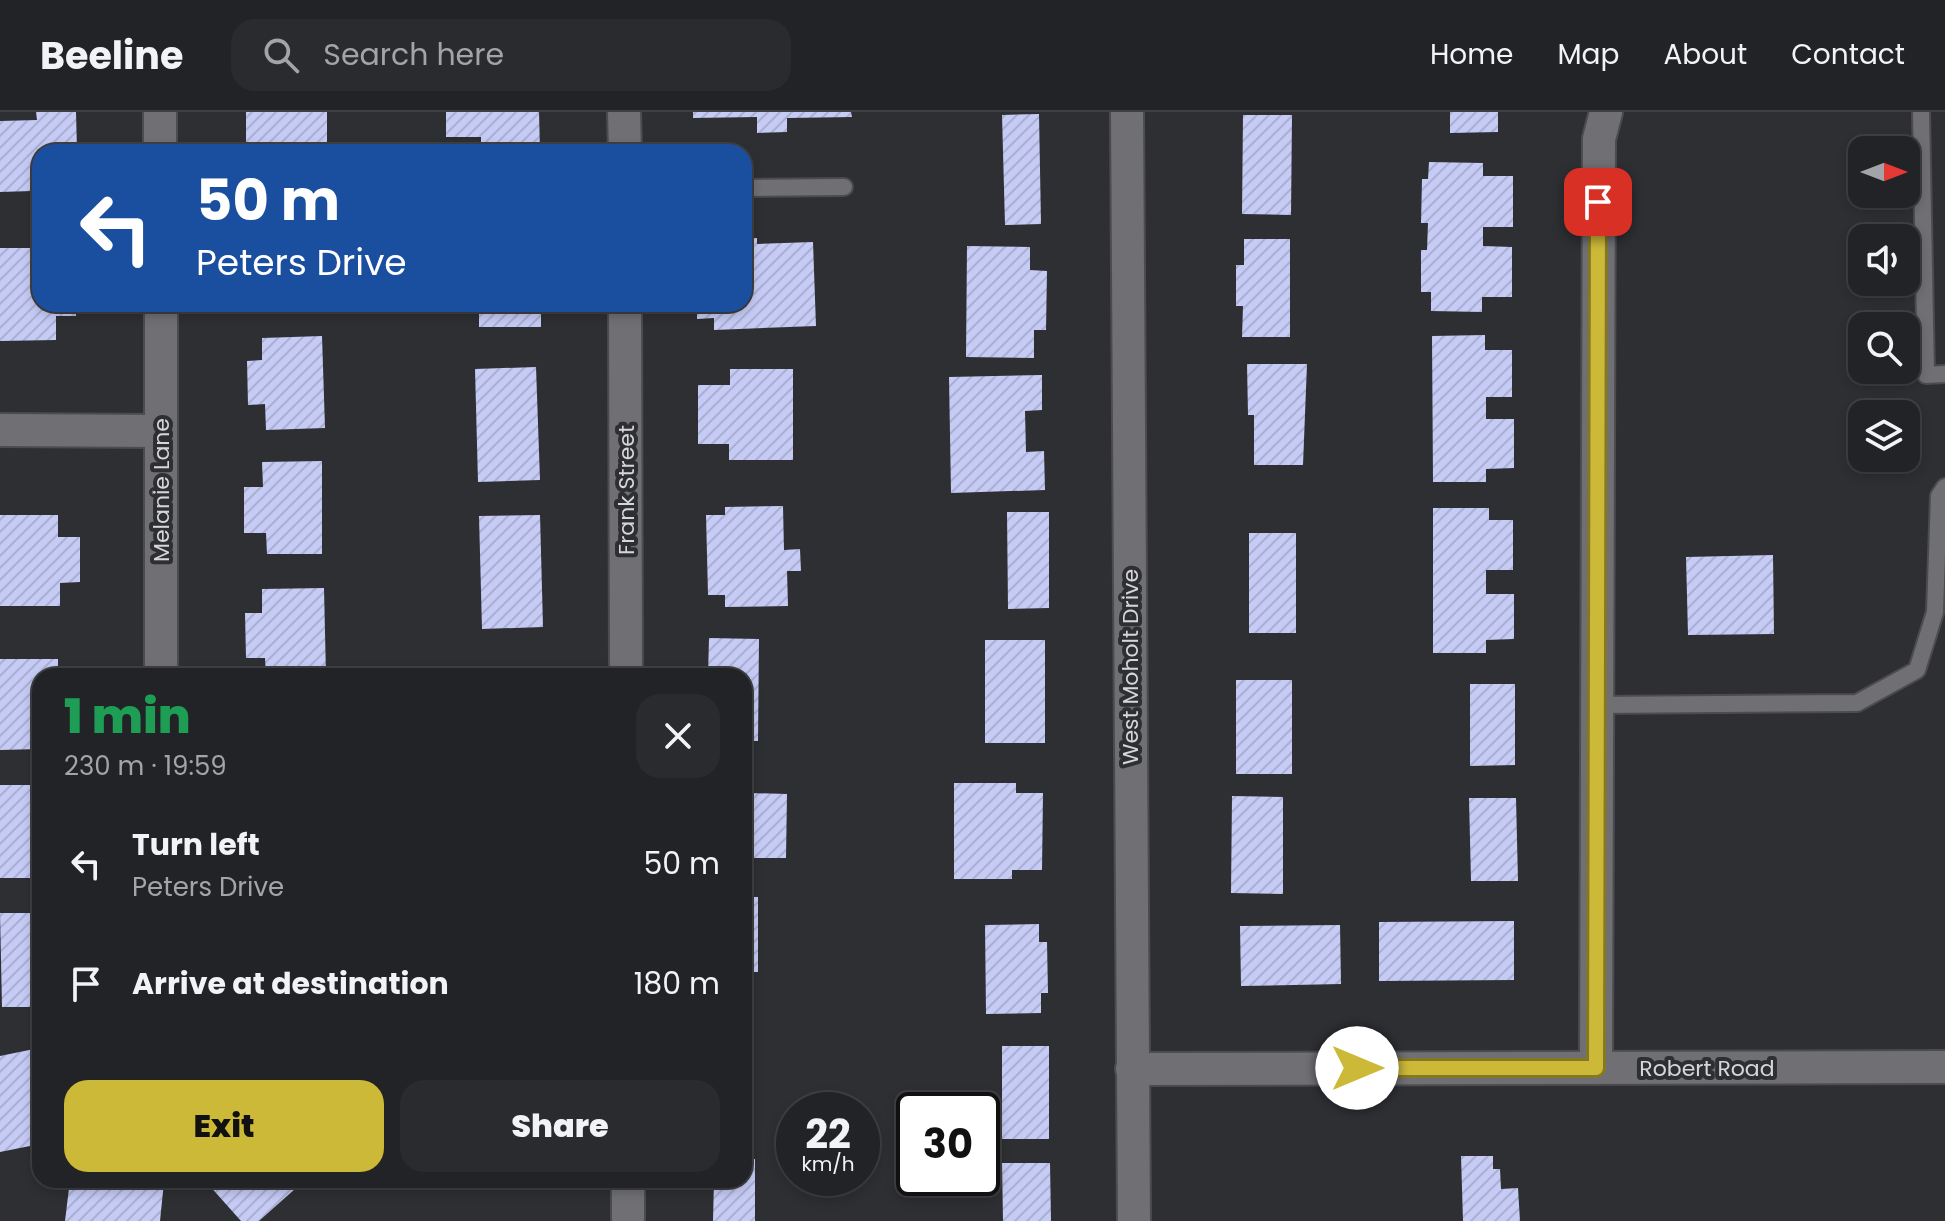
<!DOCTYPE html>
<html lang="en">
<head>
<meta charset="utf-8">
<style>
  :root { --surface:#222326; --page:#2a2b2e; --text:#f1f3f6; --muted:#a2a4a7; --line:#3f4043; --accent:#cdb938 }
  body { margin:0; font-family:Poppins,sans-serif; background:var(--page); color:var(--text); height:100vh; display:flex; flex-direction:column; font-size:30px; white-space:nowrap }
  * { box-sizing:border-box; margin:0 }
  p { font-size:26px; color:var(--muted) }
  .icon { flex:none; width:44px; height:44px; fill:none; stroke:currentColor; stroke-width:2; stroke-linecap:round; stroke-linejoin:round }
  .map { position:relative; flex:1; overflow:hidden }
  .details { position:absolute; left:32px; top:556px; width:720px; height:520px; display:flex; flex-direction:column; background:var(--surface); border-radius:24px; box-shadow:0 4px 12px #0003,0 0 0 2px var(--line) }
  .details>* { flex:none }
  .top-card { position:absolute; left:32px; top:32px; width:720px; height:168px; border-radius:24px; box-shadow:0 4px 12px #0003,0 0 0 2px var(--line); background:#1a4fa0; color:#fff; overflow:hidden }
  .needle { width:52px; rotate:90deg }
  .buttons { position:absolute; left:1848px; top:24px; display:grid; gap:16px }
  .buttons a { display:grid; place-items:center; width:72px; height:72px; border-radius:16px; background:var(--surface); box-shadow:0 4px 12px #0003,0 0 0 2px var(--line); font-size:40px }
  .speed { position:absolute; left:776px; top:980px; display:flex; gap:16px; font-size:40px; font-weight:700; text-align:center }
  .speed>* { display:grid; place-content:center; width:104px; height:104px; border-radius:50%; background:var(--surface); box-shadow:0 4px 12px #0003,0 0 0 2px var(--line); line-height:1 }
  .speed small { font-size:20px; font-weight:400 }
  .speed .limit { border:4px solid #111; border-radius:12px; background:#fff; color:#111 }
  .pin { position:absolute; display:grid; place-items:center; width:68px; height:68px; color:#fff; margin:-34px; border-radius:16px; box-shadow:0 4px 12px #0006 }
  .me { position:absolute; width:88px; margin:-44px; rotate:90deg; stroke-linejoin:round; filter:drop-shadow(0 0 6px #0008) }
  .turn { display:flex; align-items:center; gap:28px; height:168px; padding:0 32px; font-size:36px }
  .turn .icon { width:104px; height:104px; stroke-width:2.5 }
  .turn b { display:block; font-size:56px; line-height:68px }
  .round { display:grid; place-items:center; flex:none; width:84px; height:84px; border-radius:24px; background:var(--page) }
  .summary { display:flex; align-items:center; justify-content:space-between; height:136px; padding:0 32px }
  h1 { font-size:48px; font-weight:800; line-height:60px; color:#1e9e55 }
  .button { display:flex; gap:16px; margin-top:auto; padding:16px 32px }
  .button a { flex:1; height:92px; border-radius:24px; background:var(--accent); color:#111; font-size:32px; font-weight:800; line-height:92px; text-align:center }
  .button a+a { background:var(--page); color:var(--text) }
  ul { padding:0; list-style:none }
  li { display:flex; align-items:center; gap:24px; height:120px; padding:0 32px }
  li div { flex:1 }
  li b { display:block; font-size:30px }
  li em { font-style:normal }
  header { display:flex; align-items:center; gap:48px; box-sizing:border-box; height:112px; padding:0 40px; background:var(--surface); border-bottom:2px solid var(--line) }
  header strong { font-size:38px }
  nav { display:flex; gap:44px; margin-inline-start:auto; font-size:28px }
  .search { width:560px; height:72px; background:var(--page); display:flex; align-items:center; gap:20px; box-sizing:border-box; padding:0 28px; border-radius:24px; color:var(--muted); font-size:30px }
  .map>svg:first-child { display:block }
  .building { fill:url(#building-hatch) }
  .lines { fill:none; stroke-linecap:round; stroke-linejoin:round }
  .service-casing { stroke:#4c4c50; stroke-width:20 }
  .minor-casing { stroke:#4c4c50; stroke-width:36 }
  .service { stroke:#6f6f74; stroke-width:16 }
  .minor { stroke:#6f6f74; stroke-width:32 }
  .route-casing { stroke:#857824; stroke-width:20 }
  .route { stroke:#cdb938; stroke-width:14 }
  .labels { text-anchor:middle; stroke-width:8; stroke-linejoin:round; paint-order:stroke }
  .street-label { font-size:22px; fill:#d6d6d9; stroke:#2e2f33 }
</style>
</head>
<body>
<header>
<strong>Beeline</strong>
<div class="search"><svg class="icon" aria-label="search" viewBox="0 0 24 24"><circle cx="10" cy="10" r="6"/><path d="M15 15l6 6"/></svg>Search here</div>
<nav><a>Home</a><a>Map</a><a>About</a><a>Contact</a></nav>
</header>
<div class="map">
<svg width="1945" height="1109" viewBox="0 0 1945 1109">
  <defs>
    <pattern id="building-hatch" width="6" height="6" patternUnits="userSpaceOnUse" patternTransform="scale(2)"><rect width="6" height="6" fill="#c6cbf6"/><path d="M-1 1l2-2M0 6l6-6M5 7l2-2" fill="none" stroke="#abafd2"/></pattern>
  </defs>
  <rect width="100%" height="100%" fill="#2e2f33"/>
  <g class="building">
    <path d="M36,0H76L77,38L40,40V85H32V79L0,80V9L37,8Z"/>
    <rect x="246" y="0" width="81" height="40"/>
    <path d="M446,0H539L540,40H481V25H446Z"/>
    <path d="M693,0H851L852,5L787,6V20L757,21V5L693,6Z"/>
    <path d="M1450,0H1498V20L1450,21Z"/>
    <path d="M1039,2L1041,112L1005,113L1002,3Z"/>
    <path d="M1243,3H1292L1291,103L1242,102Z"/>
    <path d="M1429,50L1483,51V64H1513V115H1483V134L1512,135V185H1482V200L1431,199V180H1421V138H1427L1428,111H1421L1422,67H1428Z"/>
    <path d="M757,126V132L813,130L816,214L714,218V206L697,207V192H744V127Z"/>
    <path d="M1244,127H1290V225H1242L1243,194H1236V153H1244Z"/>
    <path d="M967,134L1030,135V158L1047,159L1046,218H1034V246L966,245Z"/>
    <path d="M0,136H40V192H75L76,204H56V228L0,229Z"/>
    <path d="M446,192H541V215H479V195H446Z"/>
    <path d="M1485,223V238H1512V285H1486V307H1514V356L1486,357V370H1433L1432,224Z"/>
    <path d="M322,224L325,316L266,318L265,292L248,293L247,249L262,248V226Z"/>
    <path d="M1247,252H1307L1303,353H1254V303H1248Z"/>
    <path d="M536,255L540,368L478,370L475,257Z"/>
    <path d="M730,257H793V348H729V332H698V273H730Z"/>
    <path d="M1042,263V298L1025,299L1026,340L1044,339L1045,378L951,381L949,265Z"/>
    <path d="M322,349V442H267L266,421H244V375H263L262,350Z"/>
    <path d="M783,394L784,438L800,437L801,459H787L788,494L725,495V483H708L706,403H725V395Z"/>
    <path d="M1433,396H1489V408H1513V458H1486V482H1514V527L1486,528V541H1433Z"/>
    <path d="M1007,400H1049V496L1008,497Z"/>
    <path d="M0,403H58V425H80V470L60,471V494H0Z"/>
    <path d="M540,403L543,515L482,517L479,404Z"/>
    <rect x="1249" y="421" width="47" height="100"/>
    <path d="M1773,443L1774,522L1688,523L1686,445Z"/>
    <path d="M324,476L326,564H266L265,546H246L245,501H262V477Z"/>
    <path d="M709,526L759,527L758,629H744V564H708Z"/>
    <rect x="985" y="528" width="60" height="103"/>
    <path d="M0,547H58V564H40V637L0,638Z"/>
    <rect x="1236" y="568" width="56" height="94"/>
    <path d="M1470,572H1515V653L1470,654Z"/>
    <path d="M744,654H750V681L787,682L786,746H744Z"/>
    <path d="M954,671H1016V681H1043L1042,758H1012V767H954Z"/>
    <rect x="0" y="673" width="40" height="93"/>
    <path d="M1232,684L1283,685V782L1231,781Z"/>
    <path d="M1469,686H1516L1518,769H1471Z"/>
    <rect x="744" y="785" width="14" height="75"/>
    <path d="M0,801H40V895H2Z"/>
    <path d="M1514,809V868L1379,869V810Z"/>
    <path d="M1039,812V830H1047L1048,881H1041V901L986,902L985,813Z"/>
    <path d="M1340,813L1341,872L1241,874L1240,814Z"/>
    <rect x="1002" y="934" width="47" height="93"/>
    <path d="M34,937L40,961V1032L0,1040V944Z"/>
    <path d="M1461,1044H1493V1057H1500L1501,1077L1518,1076L1520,1109H1463Z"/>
    <path d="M744,1047H755V1109H713L714,1068H744Z"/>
    <path d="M1002,1051H1050L1051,1109H1003Z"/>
    <path d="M70,1068L164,1070L160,1109H65Z"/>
    <path d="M212,1068H305L259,1109H241L208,1072Z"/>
  </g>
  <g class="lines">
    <g class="service-casing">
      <g id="service">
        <path d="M1921,0L1926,263L1945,262"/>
        <path d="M744,76L844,75"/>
        <path d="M1597,593L1857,591L1917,558L1935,500L1939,384L1945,375"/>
      </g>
    </g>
    <g class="minor-casing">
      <g id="minor">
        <path d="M160,0V40"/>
        <path d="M624,0L625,40"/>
        <path d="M1127,0L1134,1109"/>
        <path d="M161,192V564"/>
        <path d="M625,192L626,564"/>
        <path d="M0,318L161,319"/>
        <path d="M1596,956L1599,27L1606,0"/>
        <path d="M1132,957L1945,955"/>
        <path d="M628,1068V1109"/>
      </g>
    </g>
    <use href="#service" class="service"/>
    <use href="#minor" class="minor"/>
  </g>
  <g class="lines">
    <g class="route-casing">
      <path id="route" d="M1357,956H1596L1598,90"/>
    </g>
    <use href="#route" class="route"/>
  </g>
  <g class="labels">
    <g class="street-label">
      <text transform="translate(161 378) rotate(-90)" y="8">Melanie Lane</text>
      <text transform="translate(626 378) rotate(-90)" y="8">Frank Street</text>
      <text transform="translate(1130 555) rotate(-90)" y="8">West Moholt Drive</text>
      <text x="1707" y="964">Robert Road</text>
    </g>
  </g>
</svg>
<div class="buttons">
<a><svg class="needle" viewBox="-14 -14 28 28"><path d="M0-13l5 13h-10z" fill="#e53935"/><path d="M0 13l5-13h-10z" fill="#a2a4a7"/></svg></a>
<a><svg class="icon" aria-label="sound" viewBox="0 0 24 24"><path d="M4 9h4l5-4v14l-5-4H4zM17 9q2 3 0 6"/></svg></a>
<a><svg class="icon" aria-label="search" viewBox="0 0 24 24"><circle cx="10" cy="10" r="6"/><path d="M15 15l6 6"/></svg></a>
<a><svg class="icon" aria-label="layers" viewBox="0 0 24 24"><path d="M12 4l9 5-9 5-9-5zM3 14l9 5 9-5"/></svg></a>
</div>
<div class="speed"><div>22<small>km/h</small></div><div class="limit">30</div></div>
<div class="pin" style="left:1598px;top:90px;background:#d93025"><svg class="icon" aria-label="arrive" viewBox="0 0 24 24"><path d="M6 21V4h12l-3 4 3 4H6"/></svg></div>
<svg class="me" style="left:1357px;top:956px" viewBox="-20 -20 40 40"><circle r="19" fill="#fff"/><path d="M0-13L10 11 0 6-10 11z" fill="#cdb938"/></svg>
<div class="top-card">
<div class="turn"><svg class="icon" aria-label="left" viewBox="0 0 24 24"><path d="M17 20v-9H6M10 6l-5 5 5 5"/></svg><div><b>50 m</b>Peters Drive</div></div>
</div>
<section class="details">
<div class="summary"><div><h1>1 min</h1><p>230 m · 19:59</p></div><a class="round"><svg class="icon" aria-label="close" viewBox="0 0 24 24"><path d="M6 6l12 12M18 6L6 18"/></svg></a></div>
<ul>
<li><svg class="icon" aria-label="left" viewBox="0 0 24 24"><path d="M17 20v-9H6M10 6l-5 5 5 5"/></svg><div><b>Turn left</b><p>Peters Drive</p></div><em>50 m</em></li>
<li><svg class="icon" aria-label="arrive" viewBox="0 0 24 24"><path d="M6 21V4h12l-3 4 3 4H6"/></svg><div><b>Arrive at destination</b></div><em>180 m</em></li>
</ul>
<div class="button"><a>Exit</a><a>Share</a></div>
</section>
</div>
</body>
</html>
